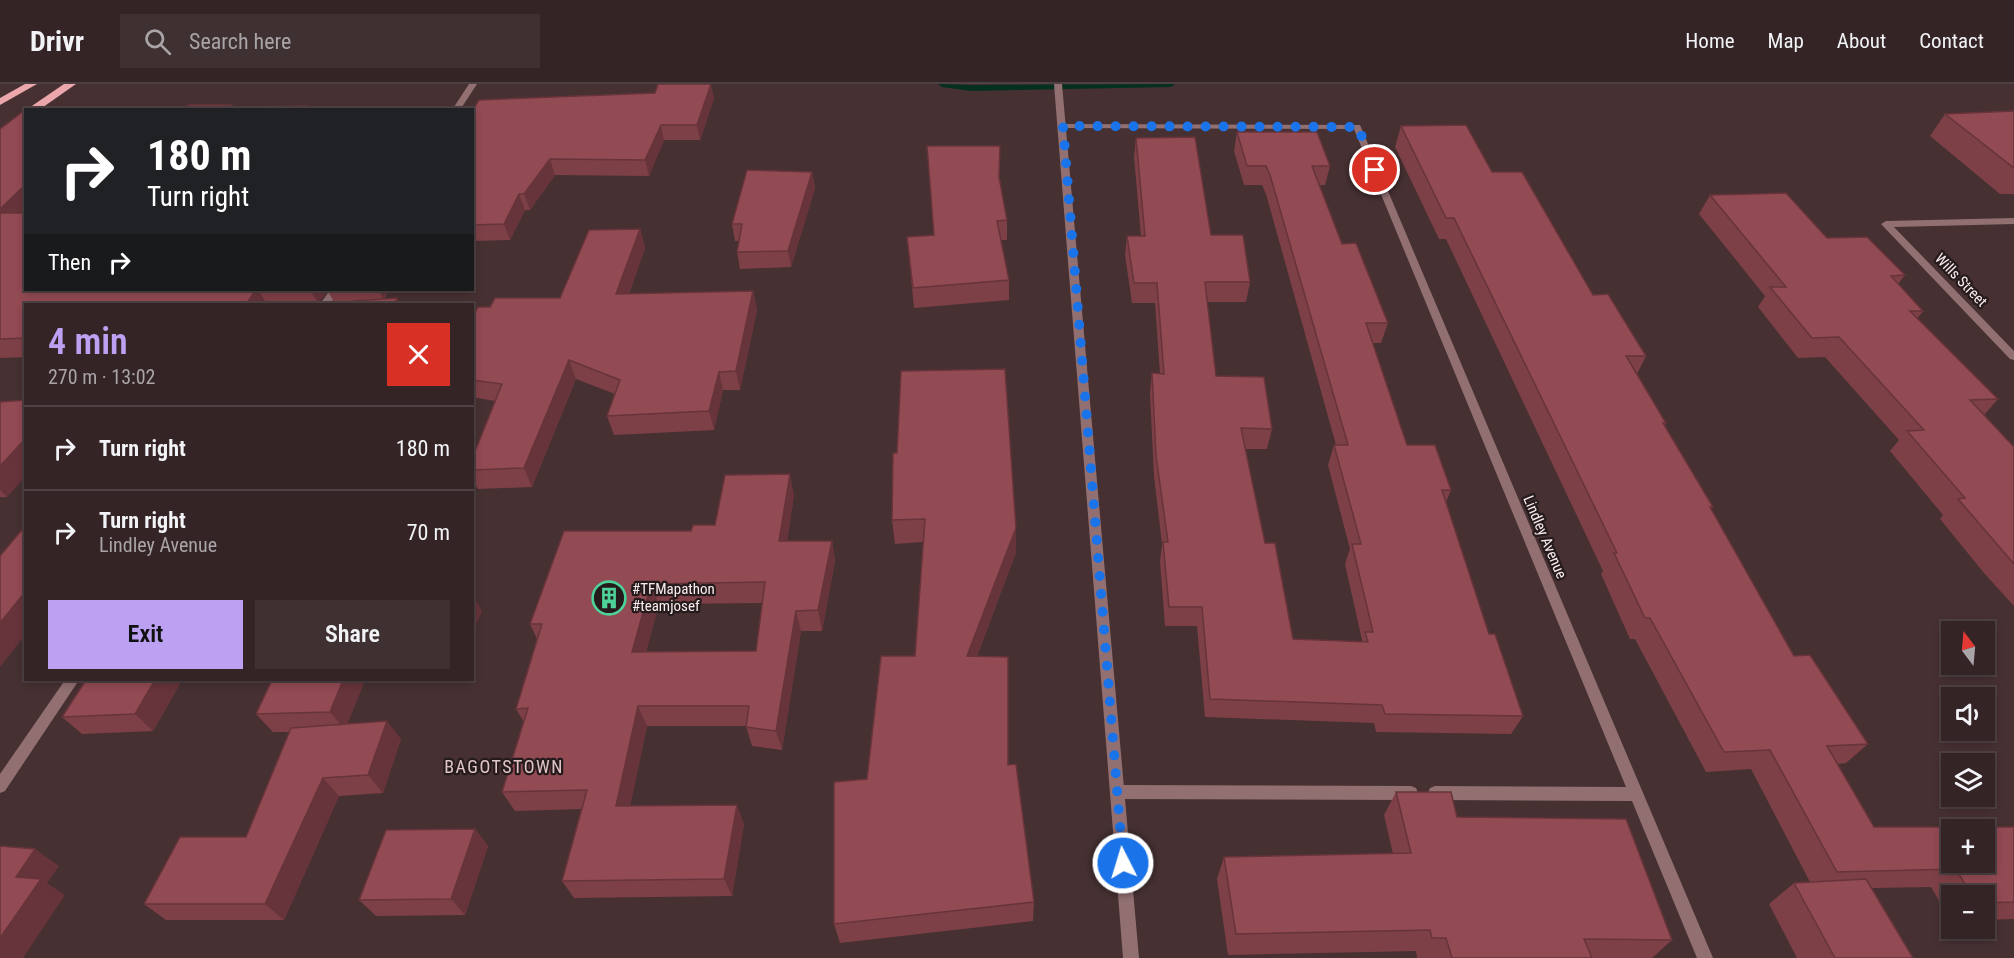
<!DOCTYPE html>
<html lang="en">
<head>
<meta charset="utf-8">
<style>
  :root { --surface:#342426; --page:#3f3032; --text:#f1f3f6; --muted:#a9a4a7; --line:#4e4143; --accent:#bca0f2 }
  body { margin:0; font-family:"Roboto Condensed",sans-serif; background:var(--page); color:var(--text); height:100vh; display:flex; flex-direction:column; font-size:22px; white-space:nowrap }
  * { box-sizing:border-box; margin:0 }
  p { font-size:20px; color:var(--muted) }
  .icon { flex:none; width:33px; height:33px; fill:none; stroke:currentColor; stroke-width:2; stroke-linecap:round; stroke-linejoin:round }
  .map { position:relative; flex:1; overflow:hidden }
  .side { position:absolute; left:24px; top:219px; width:450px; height:378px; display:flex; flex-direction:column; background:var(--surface); border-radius:0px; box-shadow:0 3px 9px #0003,0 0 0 2px var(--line) }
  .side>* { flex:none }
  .guide { position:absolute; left:24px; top:24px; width:450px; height:183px; border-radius:0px; box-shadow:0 3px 9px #0003,0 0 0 2px var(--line); background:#202124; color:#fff; overflow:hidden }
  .needle { width:39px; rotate:344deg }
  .controls { position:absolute; left:1941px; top:537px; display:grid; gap:12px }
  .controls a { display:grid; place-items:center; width:54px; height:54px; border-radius:0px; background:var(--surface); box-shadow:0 3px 9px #0003,0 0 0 2px var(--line); font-size:30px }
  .pin { position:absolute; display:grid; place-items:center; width:51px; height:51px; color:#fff; margin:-26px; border:3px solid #fff; border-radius:50%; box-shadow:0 2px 6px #0007 }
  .me { position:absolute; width:66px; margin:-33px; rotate:355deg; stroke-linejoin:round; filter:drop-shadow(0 0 4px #0008) }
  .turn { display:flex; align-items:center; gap:21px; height:126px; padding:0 24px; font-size:27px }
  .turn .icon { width:78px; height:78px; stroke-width:2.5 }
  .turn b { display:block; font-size:42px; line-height:51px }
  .then { display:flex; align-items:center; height:57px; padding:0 24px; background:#0003; gap:12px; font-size:22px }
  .round { display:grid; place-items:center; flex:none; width:63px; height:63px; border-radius:0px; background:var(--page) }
  .head { display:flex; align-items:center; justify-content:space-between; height:102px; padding:0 24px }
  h1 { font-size:36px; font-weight:600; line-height:45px; color:var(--accent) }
  .cta { display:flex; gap:12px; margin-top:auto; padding:12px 24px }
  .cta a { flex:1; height:69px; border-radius:0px; background:var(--accent); color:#111; font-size:24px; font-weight:600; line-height:69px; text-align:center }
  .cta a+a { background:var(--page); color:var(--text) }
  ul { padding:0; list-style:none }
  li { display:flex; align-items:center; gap:18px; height:84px; padding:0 24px; border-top:2px solid var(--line) }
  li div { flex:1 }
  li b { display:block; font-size:22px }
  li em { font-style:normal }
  header { display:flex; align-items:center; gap:36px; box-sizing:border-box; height:84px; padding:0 30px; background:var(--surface); border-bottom:2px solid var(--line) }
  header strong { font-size:28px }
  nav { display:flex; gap:33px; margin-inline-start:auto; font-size:21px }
  .search { width:420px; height:54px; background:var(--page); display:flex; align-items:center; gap:15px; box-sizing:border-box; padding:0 21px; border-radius:0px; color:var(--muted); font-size:22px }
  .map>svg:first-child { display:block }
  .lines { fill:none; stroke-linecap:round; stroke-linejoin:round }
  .stream { fill:#03301f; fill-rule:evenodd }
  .minor { fill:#927072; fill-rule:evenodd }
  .tertiary { fill:#927072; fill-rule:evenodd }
  .primary { fill:#eca7ac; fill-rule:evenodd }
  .wall { fill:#7e4047; fill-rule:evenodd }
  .shaded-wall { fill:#66343a }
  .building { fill:#924a53; stroke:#66343a; stroke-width:1.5; fill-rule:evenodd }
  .route { stroke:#1a73e8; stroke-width:10; stroke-dasharray:0 18 }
  .labels { text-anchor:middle; stroke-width:4.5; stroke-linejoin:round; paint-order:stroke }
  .street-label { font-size:15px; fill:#fbeced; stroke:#251b1c }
  .poi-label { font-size:15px; fill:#fbeced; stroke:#251b1c; text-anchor:start }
  .quarter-label { font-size:18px; letter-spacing:1.5px; fill:#e0c4c6; stroke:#251b1c }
</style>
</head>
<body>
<header>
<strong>Drivr</strong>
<div class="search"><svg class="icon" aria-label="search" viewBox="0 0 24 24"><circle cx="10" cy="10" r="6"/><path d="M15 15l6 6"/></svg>Search here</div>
<nav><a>Home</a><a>Map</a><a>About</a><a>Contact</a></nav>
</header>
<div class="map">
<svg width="2014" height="874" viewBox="0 0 2014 874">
  <rect width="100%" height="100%" fill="#463032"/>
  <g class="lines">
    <path class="stream" d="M938,0L971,1L1175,0L1171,3L971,7L942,3Z"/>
    <g class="minor">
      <path d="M469,0H477L460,26H452Z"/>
      <path d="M1060,40L1360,41L1713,874H1697L1632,717L1435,716L1430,714L1428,709L1430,704L1435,702L1626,703L1354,45L1063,44H1060Z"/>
      <path d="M2014,134V140L1894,143L2014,267V276L2010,275L1881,140L1886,137Z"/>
      <path d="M330,206H340L330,220H320Z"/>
      <path d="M65,596H79L5,707L0,709V690Z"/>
      <path d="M1117,701L1411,702L1416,704L1418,709L1416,714L1411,716L1117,715L1112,713L1110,708L1112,703Z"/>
    </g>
    <path class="tertiary" d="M1054,0H1062L1139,874H1123Z"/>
    <g class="primary">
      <path d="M25,0H37L0,21V14Z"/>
      <path d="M64,0H76L39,26H26Z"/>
    </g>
  </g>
  <g class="wall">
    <path d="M714,14L700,56H664L649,92L555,91L530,126H525L510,156L472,157V27Z"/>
    <path d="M2014,27V110H2000L1930,52L1945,30Z"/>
    <path d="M1401,42L1492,88L1593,211L1646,272L1637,290L1666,339L1665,342L1713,423L1711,425L1794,572L1868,660L1846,679L1837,680L1874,743H2014V835L1984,836V812H1952V836H1950L1931,803L1872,804L1913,874H1797L1769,820L1794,799L1810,798L1751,685L1706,688L1635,555H1630L1601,490L1603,487L1446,155H1439L1395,63Z"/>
    <path d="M0,45L26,206H389L384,215L397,214L401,220H351L353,217L334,218L328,207L318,219L296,220H26V273L0,274Z"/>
    <path d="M1237,48L1330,82L1325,101H1320L1342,160L1388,239L1381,259H1373L1407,361L1451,406L1446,418L1489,550L1523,632L1511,650L1376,648L1374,639L1205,633L1197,542H1165L1160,478L1162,460L1154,392L1150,309L1152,289L1160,290L1155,219H1132L1125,171L1127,152H1141L1134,73L1136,54L1211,151L1250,198L1246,218H1207L1216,292L1272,345L1267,365H1245L1265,459L1293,555L1362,558V556L1345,480L1350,465L1328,381L1334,361H1336L1266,110L1262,101H1244L1234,67Z"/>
    <path d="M812,88L815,104L791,183L740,185L737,168L739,157H735L732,140Z"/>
    <path d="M1000,95L1007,136V156H1001L1009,196V216L914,224L907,153L933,151Z"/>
    <path d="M1710,111L1827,154L1905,191L1898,200L1923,227L1917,235L1998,315L1984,331L2014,363V522L1984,489L1940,435L1943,431L1890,367L1899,356L1825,273L1798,274L1758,223L1765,212L1699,130Z"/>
    <path d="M640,145L645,164L629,210L753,207L757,226L740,306H723L714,346L614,351L607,332L615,310L576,295L532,403L478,405L472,394V375L495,317L472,313V233L490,223L560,214Z"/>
    <path d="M0,318L7,413H0Z"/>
    <path d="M893,369L1016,444V468L977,572L1008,681L1034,818L1033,837L840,859L834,840L867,695L915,572L923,458L895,460L892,436Z"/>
    <path d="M794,411L787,457H832L835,477L822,547H801L782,666L752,662L746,642H647L630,722L744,740L732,812L574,814L562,797L581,725L515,727L502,708L524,638L516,625L537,555L530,540L691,447L715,441ZM763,519L756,567H646L659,520Z"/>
    <path d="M182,596L153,647L82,650L62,633Z"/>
    <path d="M365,596L347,640L401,655L383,709L339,712L284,836H166L144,820L246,753L289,648H273L256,630Z"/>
    <path d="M1396,708L1457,733L1672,856L1652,874H1417L1416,867L1228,871L1217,795L1224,773L1393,770L1384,731Z"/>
    <path d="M475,745L488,762L465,831L376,832L359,816Z"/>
  </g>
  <g class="shaded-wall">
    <path d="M711,0L714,14L700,56L697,41Z"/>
    <path d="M661,41L664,56L649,92L645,76Z"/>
    <path d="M550,75L555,91L530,126L524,110Z"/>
    <path d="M812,88L815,104L791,183L788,167Z"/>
    <path d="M26,100V132L0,134V125Z"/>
    <path d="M519,110L525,126L510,156L504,140Z"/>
    <path d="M640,145L645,164L622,228L616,210Z"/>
    <path d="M256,206H258L267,220H246Z"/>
    <path d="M310,206H327L328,207L318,219Z"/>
    <path d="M379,206H389L383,215Z"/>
    <path d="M753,207L757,226L740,306L736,287Z"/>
    <path d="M397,214L401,220H395Z"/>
    <path d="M569,276L576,295L532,403L524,384Z"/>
    <path d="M719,288L723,306L714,346L709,327Z"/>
    <path d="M26,354V392L7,413L0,406V382Z"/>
    <path d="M790,390L794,411L784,477L779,457Z"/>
    <path d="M1016,444V468L968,595L967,572Z"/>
    <path d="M832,457L835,477L822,547L818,526Z"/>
    <path d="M651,500L659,520L641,588L632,568Z"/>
    <path d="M26,507V550L0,583V539Z"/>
    <path d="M472,509L482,527L472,551Z"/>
    <path d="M796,527L801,547L782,666L776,647Z"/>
    <path d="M155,596H182L153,647L135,630Z"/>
    <path d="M343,596H365L345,646L330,628Z"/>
    <path d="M638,622L647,642L626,741L616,722Z"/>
    <path d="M387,637L401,655L383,709L368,691Z"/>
    <path d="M323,694L339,712L284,836L265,820Z"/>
    <path d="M737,721L744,740L732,812L724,795Z"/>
    <path d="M475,745L488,762L465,831L451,815Z"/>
    <path d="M35,765L59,782L47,799L65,811L23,874H0V854L16,793Z"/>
  </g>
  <g class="building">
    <path d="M658,0H711L697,41H661L645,76L550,75L524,110H519L504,140L472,141V27L479,16L655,9Z"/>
    <path d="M188,21H232L230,23L308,22L304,26H184Z"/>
    <path d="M25,26L26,100L0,125V45Z"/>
    <path d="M2014,27V84L1945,30Z"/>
    <path d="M1466,41L1492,88H1522L1593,211L1608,210L1646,272H1626L1666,339H1663L1713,423H1710L1794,572L1810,571L1868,660L1827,662L1874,743H2014V818L1984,819V812H1972L1956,785L1837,788L1770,666L1724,668L1650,534H1645L1614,469H1617L1454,134H1446L1401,42ZM1952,746H1984V778H1952Z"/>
    <path d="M1237,48H1317L1330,82H1312L1342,160L1356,159L1388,239H1366L1407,361H1435L1451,406H1442L1489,550H1495L1523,632L1385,630L1382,621L1210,615L1202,523H1169L1163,458H1168L1156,372L1152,289L1164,290L1157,199H1134L1127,152H1145L1136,54L1195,53L1211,151H1243L1250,198H1205L1216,292L1264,293L1272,345L1241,344L1265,459H1275L1293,555L1368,558L1365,548H1373L1352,460H1361L1334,361H1348L1270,91L1266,82H1247Z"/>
    <path d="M927,62H1000L999,93L1007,136L997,137L1009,196L913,204L907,153L934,151Z"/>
    <path d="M747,86L812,88L788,167L737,168L742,140H732Z"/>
    <path d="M1786,109L1827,154L1867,153L1905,191L1891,192L1923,227H1910L1998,315L1970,316L2014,363V480L1958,415L1965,414L1907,347L1924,346L1839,253L1812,254L1770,203H1786L1710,111Z"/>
    <path d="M0,129H26V206H256L246,220H26V254L0,255Z"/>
    <path d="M640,145L616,210L753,207L736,287L719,288L709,327L607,332L620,296L569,276L524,384L472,386V375L502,300L472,296V233L478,223H490L495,214H560L589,146Z"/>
    <path d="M397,214L395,220H351L353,217Z"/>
    <path d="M1005,285L1016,444L967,572L1008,573V681L1016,680L1034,818L834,840V698L867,695L881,572H915L925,435L892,436L893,369H897L901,287Z"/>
    <path d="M26,316V354L0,382V318Z"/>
    <path d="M790,390L779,457H832L818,526L796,527L776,647L746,643L749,622H638L616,722L737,721L724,795L562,797L587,706L502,708L528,624L516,625L542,540H530L564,447H691L693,441H715L725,391ZM765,498L756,567L632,568L651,500Z"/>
    <path d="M26,441V507L0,539V472Z"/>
    <path d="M86,596H155L135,630L62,633Z"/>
    <path d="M272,596H343L330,628L256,630Z"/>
    <path d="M387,637L368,691L323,694L265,820H144L180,753H246L291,644Z"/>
    <path d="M1396,708H1451L1457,733L1626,735L1672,856L1584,855L1592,874H1452L1446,854H1432L1430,846L1236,850L1224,773L1411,769Z"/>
    <path d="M475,745L451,815L359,816L386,746Z"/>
    <path d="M0,762L35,765L16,793L41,795L0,854Z"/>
    <path d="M1866,795L1913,874H1835L1794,799Z"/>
  </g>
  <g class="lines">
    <path class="route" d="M1123,779L1063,42L1358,43L1375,86"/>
  </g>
  <defs>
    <g id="building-ring" transform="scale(1.725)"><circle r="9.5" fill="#251b1c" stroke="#4dd39a" stroke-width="1.5"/><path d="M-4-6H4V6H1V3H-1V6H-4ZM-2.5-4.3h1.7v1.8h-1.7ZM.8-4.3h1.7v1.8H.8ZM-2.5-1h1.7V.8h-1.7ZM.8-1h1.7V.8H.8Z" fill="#4dd39a"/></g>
  </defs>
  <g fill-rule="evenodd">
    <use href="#building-ring" x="609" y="514"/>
  </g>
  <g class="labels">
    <g class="street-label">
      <text transform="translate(1961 196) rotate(46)" y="5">Wills Street</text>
      <text transform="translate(1545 453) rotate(67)" y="5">Lindley Avenue</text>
    </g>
    <g class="poi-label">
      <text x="632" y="510">#TFMapathon<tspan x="632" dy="17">#teamjosef</tspan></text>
    </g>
    <g class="quarter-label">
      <text x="504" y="689">BAGOTSTOWN</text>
    </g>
  </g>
</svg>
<div class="controls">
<a><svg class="needle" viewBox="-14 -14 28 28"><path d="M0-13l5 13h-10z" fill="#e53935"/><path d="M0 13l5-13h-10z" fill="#a9a4a7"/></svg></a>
<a><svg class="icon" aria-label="sound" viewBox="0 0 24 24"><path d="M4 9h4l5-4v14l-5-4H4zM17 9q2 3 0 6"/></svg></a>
<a><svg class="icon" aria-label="layers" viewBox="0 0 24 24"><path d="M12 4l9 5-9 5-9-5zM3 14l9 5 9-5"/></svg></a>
<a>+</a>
<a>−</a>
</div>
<div class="pin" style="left:1375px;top:86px;background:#d93025"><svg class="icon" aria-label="arrive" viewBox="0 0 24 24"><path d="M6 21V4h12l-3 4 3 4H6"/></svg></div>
<svg class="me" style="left:1123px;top:779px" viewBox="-20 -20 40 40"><circle r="17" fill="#1a73e8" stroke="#fff" stroke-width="3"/><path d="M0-11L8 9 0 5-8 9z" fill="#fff"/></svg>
<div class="guide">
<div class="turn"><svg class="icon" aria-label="right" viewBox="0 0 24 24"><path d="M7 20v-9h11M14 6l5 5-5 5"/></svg><div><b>180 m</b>Turn right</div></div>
<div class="then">Then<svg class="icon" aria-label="right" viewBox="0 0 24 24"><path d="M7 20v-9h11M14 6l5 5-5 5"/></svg></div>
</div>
<section class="side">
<div class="head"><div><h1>4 min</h1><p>270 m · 13:02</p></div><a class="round" style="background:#d93025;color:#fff"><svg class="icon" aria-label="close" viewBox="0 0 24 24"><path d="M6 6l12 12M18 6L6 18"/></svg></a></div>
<ul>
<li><svg class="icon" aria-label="right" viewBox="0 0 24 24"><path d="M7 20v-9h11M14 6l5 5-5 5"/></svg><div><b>Turn right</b></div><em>180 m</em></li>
<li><svg class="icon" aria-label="right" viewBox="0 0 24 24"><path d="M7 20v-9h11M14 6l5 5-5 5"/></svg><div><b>Turn right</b><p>Lindley Avenue</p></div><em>70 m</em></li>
</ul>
<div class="cta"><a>Exit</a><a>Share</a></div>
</section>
</div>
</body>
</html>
